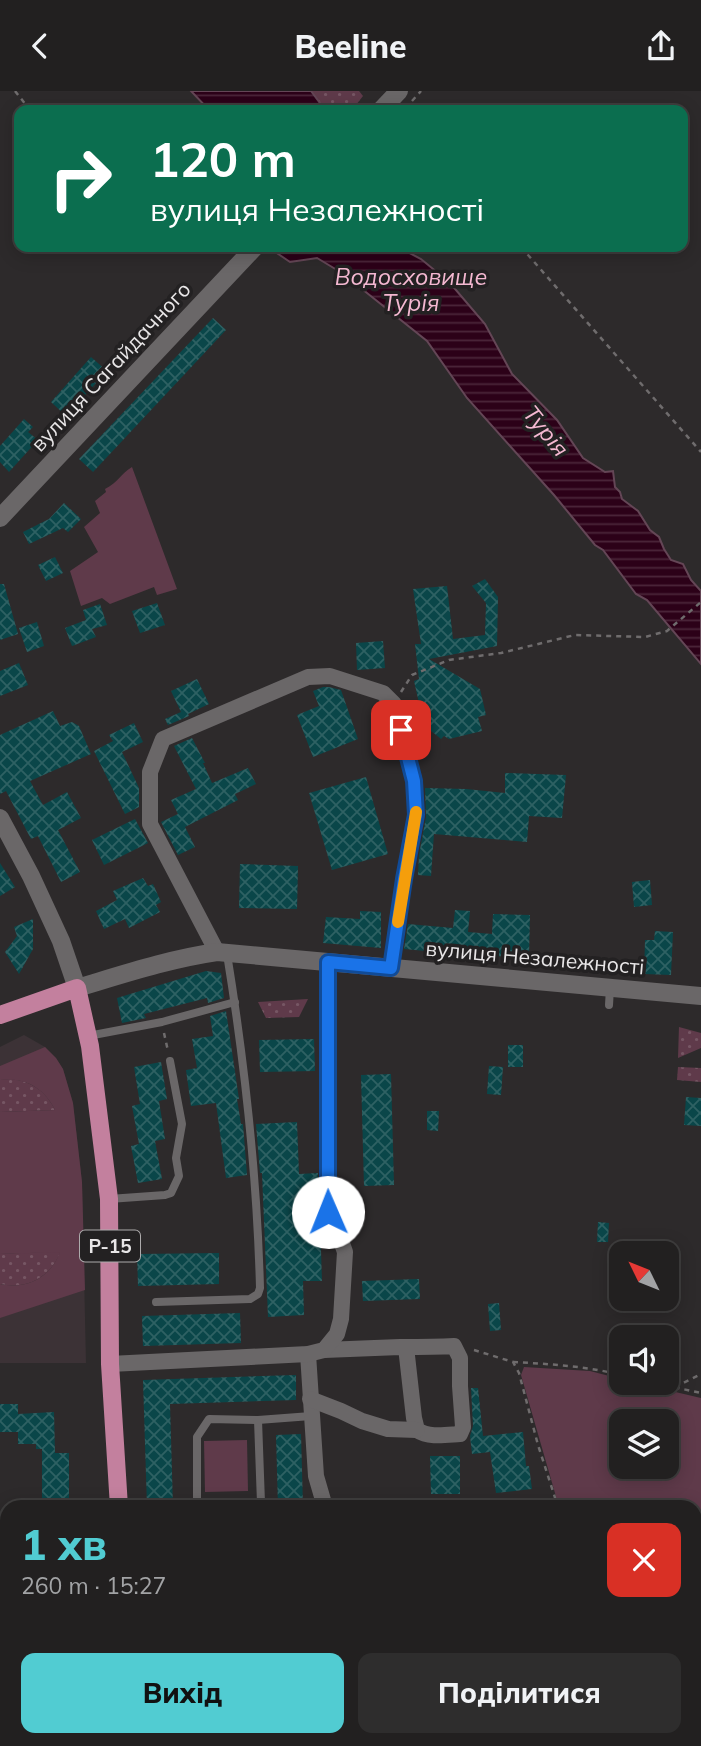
<!DOCTYPE html>
<html lang="uk">
<head>
<meta charset="utf-8">
<style>
  :root { --surface:#222020; --page:#2e2d2d; --text:#f1f3f6; --muted:#a2a3a5; --line:#3f3e3e; --accent:#51ccd2 }
  body { margin:0; font-family:Mulish,sans-serif; background:var(--page); color:var(--text); height:100vh; display:flex; flex-direction:column; font-size:26px; white-space:nowrap }
  * { box-sizing:border-box; margin:0 }
  p { font-size:23px; color:var(--muted) }
  .icon { flex:none; width:38px; height:38px; fill:none; stroke:currentColor; stroke-width:2; stroke-linecap:round; stroke-linejoin:round }
  .map { position:relative; flex:1; overflow:hidden }
  .sheet { position:absolute; left:0px; top:1409px; width:702px; height:247px; display:flex; flex-direction:column; background:var(--surface); border-radius:21px 21px 0 0; box-shadow:0 4px 18px #0003,0 0 0 2px var(--line) }
  .sheet>* { flex:none }
  .hud { position:absolute; left:14px; top:14px; width:674px; height:147px; border-radius:14px; box-shadow:0 4px 18px #0003,0 0 0 2px var(--line); background:#0b6e4f; color:#fff; overflow:hidden }
  .needle { width:46px; rotate:313deg }
  .fabs { position:absolute; left:609px; top:1150px; display:grid; gap:14px }
  .fabs a { display:grid; place-items:center; width:70px; height:70px; border-radius:14px; background:var(--surface); box-shadow:0 4px 18px #0003,0 0 0 2px var(--line); font-size:35px }
  .pin { position:absolute; display:grid; place-items:center; width:60px; height:60px; color:#fff; margin:-30px; border-radius:14px; box-shadow:0 4px 10px #0006 }
  .me { position:absolute; width:77px; margin:-38px; rotate:359deg; stroke-linejoin:round; filter:drop-shadow(0 0 5px #0008) }
  .turn { display:flex; align-items:center; gap:24px; height:147px; padding:0 21px; font-size:32px }
  .turn .icon { width:91px; height:91px; stroke-width:2.5 }
  .turn b { display:block; font-size:49px; line-height:60px }
  .round { display:grid; place-items:center; flex:none; width:74px; height:74px; border-radius:14px; background:var(--page) }
  .summary { display:flex; align-items:center; justify-content:space-between; height:119px; padding:0 21px }
  h1 { font-size:42px; font-weight:800; line-height:52px; color:var(--accent) }
  .action { display:flex; gap:14px; margin-top:auto; padding:14px 21px }
  .action a { flex:1; height:80px; border-radius:14px; background:var(--accent); color:#111; font-size:28px; font-weight:800; line-height:80px; text-align:center }
  .action a+a { background:var(--page); color:var(--text) }
  header { display:flex; justify-content:space-between; align-items:center; height:91px; padding:0 21px; background:var(--surface); font-size:32px; font-weight:800 }
  .map>svg:first-child { display:block }
  .built { fill:#3c3236 }
  .grass { fill:url(#grass-dots) }
  .green { fill:#5f3a4a; fill-rule:evenodd }
  .water { fill:url(#water-rules); stroke:#644656; stroke-width:2 }
  .building { fill:url(#building-cross-hatch) }
  .lines { fill:none; stroke-linecap:round; stroke-linejoin:round }
  .path { stroke:#6f6c6d; stroke-width:2.5; stroke-dasharray:5 5; stroke-linecap:butt }
  .lane { stroke:#6a6768; stroke-width:8 }
  .street { stroke:#6a6768; stroke-width:16 }
  .secondary { stroke:#6a6768; stroke-width:18 }
  .primary { stroke:#c3809e; stroke-width:18 }
  .route-casing { stroke:#114b97; stroke-width:18 }
  .route { stroke:#1a73e8; stroke-width:12 }
  .slow { stroke:#f59e0b; stroke-width:12 }
  .labels { text-anchor:middle; stroke-width:7; stroke-linejoin:round; paint-order:stroke }
  .shield { fill:#232122; stroke:#adabac; stroke-width:2 }
  .shield-label { font-size:19px; font-weight:bold; fill:#e8e6e7 }
  .street-label { font-size:21px; fill:#e8e6e7; stroke:#232122 }
  .water-label { font-size:23px; font-style:italic; fill:#f4b8d1; stroke:#232122 }
</style>
</head>
<body>
<header><svg class="icon" aria-label="back" viewBox="0 0 24 24"><path d="M15 5l-7 7 7 7"/></svg>Beeline<svg class="icon" aria-label="share" viewBox="0 0 24 24"><path d="M12 15V3M7 8l5-5 5 5M5 13v7h14v-7"/></svg></header>
<div class="map">
<svg width="701" height="1655" viewBox="0 0 701 1655">
  <defs>
    <pattern id="grass-dots" width="8" height="8" patternUnits="userSpaceOnUse" patternTransform="scale(1.75)"><rect width="8" height="8" fill="#5f3a4a"/><path d="M2 2h.1M6 6h.1" fill="none" stroke="#765664" stroke-width="1.8" stroke-linecap="round"/></pattern>
    <pattern id="water-rules" width="6" height="5" patternUnits="userSpaceOnUse" patternTransform="scale(1.75)"><rect width="6" height="5" fill="#2c0118"/><path d="M0 2.5h6" fill="none" stroke="#4b263a"/></pattern>
    <pattern id="building-cross-hatch" width="8" height="8" patternUnits="userSpaceOnUse" patternTransform="scale(1.75)"><rect width="8" height="8" fill="#0a4649"/><path d="M0 0l8 8M0 8l8-8" fill="none" stroke="#2e6163"/></pattern>
  </defs>
  <rect width="100%" height="100%" fill="#2d2a2b"/>
  <path class="built" d="M24,944L45,956L56,967L63,978L73,1012L82,1091L86,1272H0V956Z"/>
  <g class="grass">
    <path d="M311,0H359L363,5L352,19H325Z"/>
    <path d="M308,908L299,926L266,927L258,911Z"/>
    <path d="M679,936L701,942V957L678,967Z"/>
    <path d="M678,976L701,977V991L677,989Z"/>
    <path d="M11,988C32,990 46,1001 55,1019L0,1021V989Z"/>
    <path d="M61,1160C51,1186 27,1199 0,1193V1163Z"/>
  </g>
  <g class="green">
    <path d="M132,376L177,498L157,504L154,496L110,513L102,507L81,515L70,480L98,461L84,436L100,422L95,410L106,401L105,398C119,391 120,383 132,376Z"/>
    <path d="M45,956L56,967L63,978L73,1012L82,1091L85,1199L0,1227V1193C27,1199 51,1186 60,1161L0,1163V1021L55,1019C44,996 24,986 0,989V975Z"/>
    <path d="M524,1276L590,1280L621,1288V1292H637L701,1307V1655H666L675,1649L695,1648V1416H559L521,1284ZM667,1330V1376H621V1330Z"/>
    <path d="M247,1349L248,1400L205,1401L204,1350Z"/>
  </g>
  <g class="water">
    <path d="M191,0H311L325,19H209Z"/>
    <path d="M268,156H398L421,168L450,192L485,233L512,283L557,329L583,367L605,381L613,380L615,396L620,401L622,408L638,420L650,439L659,446L664,458L671,469L683,473L691,489L701,500V573L647,509L636,503L603,459L595,454L554,404L467,307L427,250L342,182L317,167L290,171Z"/>
    <path d="M0,1596L7,1599V1644L0,1639Z"/>
    <path d="M13,1649H69V1655H24Z"/>
    <path d="M347,1649H429L427,1655H359L355,1651Z"/>
  </g>
  <g class="building">
    <path d="M213,227L226,239L93,381L79,368Z"/>
    <path d="M91,266L107,280L66,325L51,311Z"/>
    <path d="M24,328L33,336L28,341L38,349L9,381L0,371V355Z"/>
    <path d="M64,412L81,428L68,441L63,437L29,453L23,441L49,428Z"/>
    <path d="M55,466L63,482L46,490L38,474Z"/>
    <path d="M485,488L498,506L497,555L429,568L480,598L486,624L478,626L482,640L449,648L444,645L441,648L424,634L414,590L419,588L415,553H421L413,498L447,495L453,548L485,544L486,512L472,495Z"/>
    <path d="M0,493H4L18,543L0,549Z"/>
    <path d="M157,512L165,534L140,542L132,520Z"/>
    <path d="M100,513L107,534L92,538L96,546L72,555L65,537L86,529L83,519Z"/>
    <path d="M37,531L44,555L27,561L19,537Z"/>
    <path d="M383,550L385,577L357,579L356,552Z"/>
    <path d="M19,572L28,594L0,605V580Z"/>
    <path d="M197,588L209,613L188,623L189,625L168,634L165,628L181,621L171,600Z"/>
    <path d="M323,596H329L341,599L358,648L313,666L297,624L319,615L313,600Z"/>
    <path d="M53,620L60,635L72,631L79,635L91,663L30,690L43,714L67,701L81,727L58,739L80,781L61,791L38,745L31,748L6,700L0,703V644Z"/>
    <path d="M134,632L143,651L122,661L139,697V716L125,723L94,660L113,650L109,644Z"/>
    <path d="M192,647L205,672H203L212,692L248,677L256,693L235,703L238,709L185,736L195,756L178,764L161,731L178,723L171,709L196,698L174,655Z"/>
    <path d="M505,682L566,684L562,727L529,725L527,751L434,743L431,785L418,784L419,764L426,726L425,697L466,698L505,702Z"/>
    <path d="M366,686L388,763L332,779L309,702Z"/>
    <path d="M135,728L148,752L104,774L92,749Z"/>
    <path d="M0,772L15,796L0,805Z"/>
    <path d="M240,773L298,775L297,818L239,817Z"/>
    <path d="M143,787L148,795L153,793L161,811L156,814L160,821L129,837L125,828L104,838L96,820L117,809L113,800Z"/>
    <path d="M650,789L652,814L634,816L632,791Z"/>
    <path d="M455,819L470,820L468,841L492,843L493,823L530,824L529,866L480,865L404,858L408,833L453,837Z"/>
    <path d="M360,820L381,821V857L323,852L326,826L360,828Z"/>
    <path d="M33,828V858L19,883L5,861L17,845L14,836Z"/>
    <path d="M655,840L673,841L671,884L644,883L645,849H654Z"/>
    <path d="M206,880L221,882L224,907L208,912L207,907L144,923L146,927L122,932L117,907Z"/>
    <path d="M226,920L239,1008H237L241,1033H243L247,1084L226,1087L216,1012L191,1015L186,979L197,977L192,948L213,945L210,925Z"/>
    <path d="M314,948L315,980L260,981L259,949Z"/>
    <rect x="508" y="954" width="15" height="22"/>
    <path d="M161,971L167,1008L159,1010L165,1048L155,1050L162,1088L138,1092L131,1055L139,1053L132,1015L140,1013L134,976Z"/>
    <path d="M489,975L503,976L501,1004L487,1003Z"/>
    <path d="M391,983L394,1094L364,1095L361,984Z"/>
    <path d="M686,1006L701,1007V1035L684,1034Z"/>
    <path d="M427,1020H439L438,1040L427,1039Z"/>
    <path d="M297,1031L299,1083L318,1082V1121L320,1128L322,1190H303L304,1224L268,1226L262,1082H260L256,1033Z"/>
    <path d="M598,1131L609,1132L608,1151H597Z"/>
    <path d="M219,1162V1193L138,1195L137,1163Z"/>
    <path d="M419,1188L420,1208L363,1210L362,1190Z"/>
    <path d="M499,1212L501,1239L490,1240L488,1213Z"/>
    <path d="M240,1222L241,1252L143,1255L142,1225Z"/>
    <path d="M296,1284V1309L170,1313L173,1416H147L143,1289Z"/>
    <path d="M471,1297H478L483,1345L523,1341L526,1375H529L532,1398L496,1402L490,1361L472,1363L470,1345L473,1335Z"/>
    <path d="M0,1313H18V1323L54,1321L55,1362H69V1416H42V1358H36V1353H18V1341H0Z"/>
    <path d="M301,1343L303,1416H278L276,1344Z"/>
    <path d="M430,1365H460V1403H431Z"/>
  </g>
  <g class="lines">
    <g class="path">
      <path d="M15,0L30,19"/>
      <path d="M412,10L421,0"/>
      <path d="M214,156L230,158"/>
      <path d="M521,156L701,361"/>
      <path d="M401,601L412,584L449,569L501,562L575,544L645,546L667,540L701,511"/>
      <path d="M164,942L168,960"/>
      <path d="M474,1259L513,1271L519,1282L538,1354L558,1416"/>
      <path d="M513,1271C549,1273 586,1275 621,1284"/>
      <path d="M655,1292L701,1302"/>
      <path d="M675,1296L701,1283"/>
      <path d="M695,1644L701,1655"/>
      <path d="M646,1655L657,1648"/>
    </g>
    <g class="lane">
      <path d="M609,914L610,897"/>
      <path d="M88,945L162,931L235,911"/>
      <path d="M109,1108L165,1104L171,1102L179,1085L176,1067L182,1033L170,970"/>
      <path d="M156,1211L250,1208L258,1203L260,1197C257,1084 245,974 227,863"/>
      <path d="M258,1329L209,1328L197,1346V1414L261,1412L258,1329L311,1325"/>
      <path d="M0,1426H7"/>
    </g>
    <g class="street">
      <path d="M217,861L150,733V681L163,648L308,586L330,585L383,602L394,613L414,690L416,724L404,788L391,877"/>
      <path d="M324,1259L400,1256C418,1256 436,1256 454,1255L460,1267V1295L463,1336L460,1343C445,1344 429,1347 417,1339L414,1327L406,1256"/>
      <path d="M308,1263L316,1385L325,1416"/>
      <path d="M110,1273L308,1263L324,1259L337,1243L341,1228L345,1161L339,1144L328,1121L329,871"/>
      <path d="M310,1308L341,1320L362,1330L388,1338L417,1339"/>
    </g>
    <g class="secondary">
      <path d="M381,19L399,0"/>
      <path d="M0,427L255,156"/>
      <path d="M0,727L31,785L61,850L77,897C124,883 169,868 217,861L701,905"/>
    </g>
    <g class="primary">
      <path d="M0,924L77,897L90,955L109,1108L110,1273L119,1416"/>
      <path d="M121,1648V1655"/>
    </g>
  </g>
  <g class="lines">
    <g class="route-casing">
      <path id="route" d="M328,1121V871L391,877L404,788L416,724L414,690L401,639"/>
    </g>
    <use href="#route" class="route"/>
    <path class="slow" d="M398,831L416,721"/>
  </g>
  <g class="labels">
    <rect class="shield" x="80" y="1139.5" width="60" height="31" rx="5"/>
    <g class="shield-label">
      <text x="110" y="1162">Р-15</text>
    </g>
    <g class="street-label">
      <text transform="translate(111 276) rotate(-47)" y="7">вулиця Сагайдачного</text>
      <text transform="translate(535 867) rotate(5)" y="7">вулиця Незалежності</text>
    </g>
    <g class="water-label">
      <text x="411" y="194">Водосховище<tspan x="411" dy="26">Турія</tspan></text>
      <text transform="translate(546 340) rotate(51)" y="8">Турія</text>
    </g>
  </g>
</svg>
<div class="fabs">
<a><svg class="needle" viewBox="-14 -14 28 28"><path d="M0-13l5 13h-10z" fill="#e53935"/><path d="M0 13l5-13h-10z" fill="#a2a3a5"/></svg></a>
<a><svg class="icon" aria-label="sound" viewBox="0 0 24 24"><path d="M4 9h4l5-4v14l-5-4H4zM17 9q2 3 0 6"/></svg></a>
<a><svg class="icon" aria-label="layers" viewBox="0 0 24 24"><path d="M12 4l9 5-9 5-9-5zM3 14l9 5 9-5"/></svg></a>
</div>
<div class="pin" style="left:401px;top:639px;background:#d93025"><svg class="icon" aria-label="arrive" viewBox="0 0 24 24"><path d="M6 21V4h12l-3 4 3 4H6"/></svg></div>
<svg class="me" style="left:328px;top:1121px" viewBox="-20 -20 40 40"><circle r="19" fill="#fff"/><path d="M0-13L10 11 0 6-10 11z" fill="#1a73e8"/></svg>
<div class="hud">
<div class="turn"><svg class="icon" aria-label="right" viewBox="0 0 24 24"><path d="M7 20v-9h11M14 6l5 5-5 5"/></svg><div><b>120 m</b>вулиця Незалежності</div></div>
</div>
<section class="sheet">
<div class="summary"><div><h1>1 хв</h1><p>260 m · 15:27</p></div><a class="round" style="background:#d93025;color:#fff"><svg class="icon" aria-label="close" viewBox="0 0 24 24"><path d="M6 6l12 12M18 6L6 18"/></svg></a></div>
<div class="action"><a>Вихід</a><a>Поділитися</a></div>
</section>
</div>
</body>
</html>
